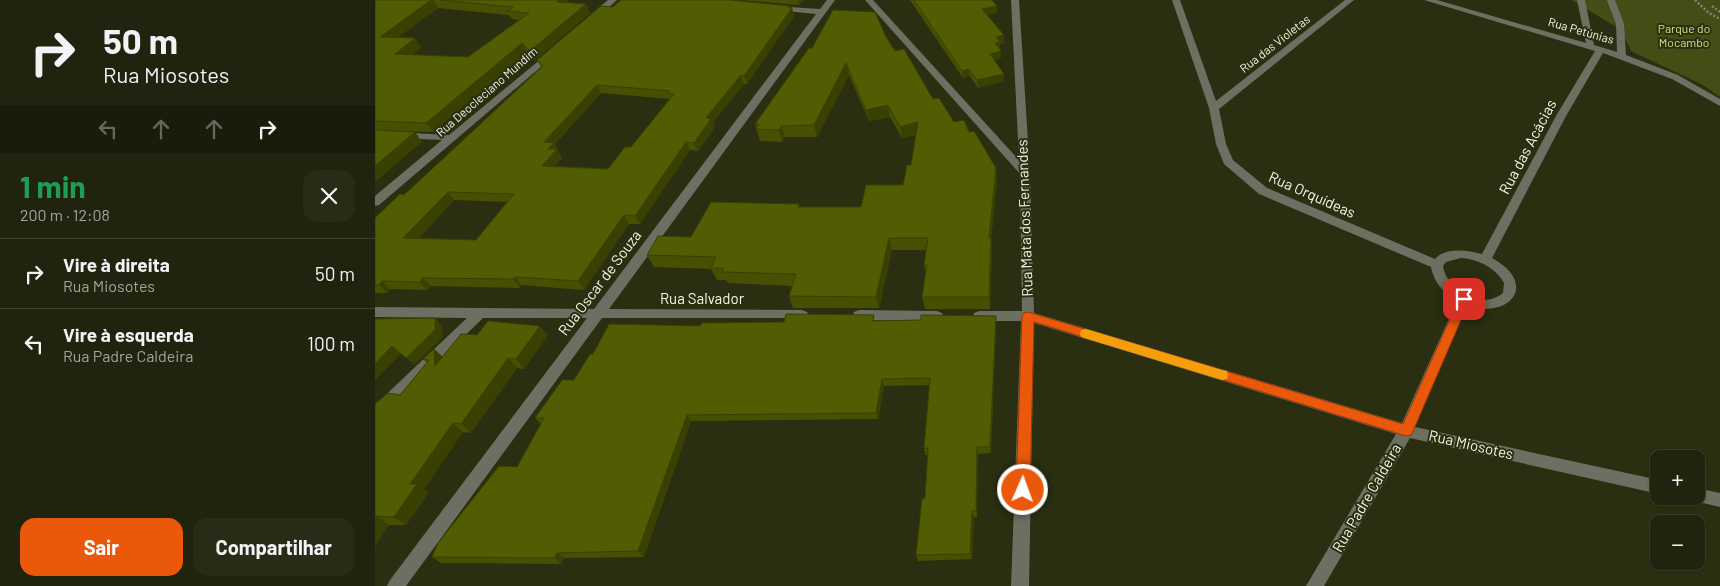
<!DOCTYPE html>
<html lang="pt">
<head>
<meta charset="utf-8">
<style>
  :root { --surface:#20230d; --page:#282b16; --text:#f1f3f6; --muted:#a2a49d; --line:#3d402e; --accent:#ea580c }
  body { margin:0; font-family:Barlow,sans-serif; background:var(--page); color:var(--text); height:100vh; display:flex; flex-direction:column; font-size:19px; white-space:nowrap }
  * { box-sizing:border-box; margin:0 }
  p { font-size:16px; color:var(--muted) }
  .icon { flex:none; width:28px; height:28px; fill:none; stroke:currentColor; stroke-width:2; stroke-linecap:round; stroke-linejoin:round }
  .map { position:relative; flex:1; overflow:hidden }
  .details { display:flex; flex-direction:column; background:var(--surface); width:375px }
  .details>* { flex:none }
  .hud { background:#20230d; color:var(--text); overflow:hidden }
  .tools { position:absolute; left:1275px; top:450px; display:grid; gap:10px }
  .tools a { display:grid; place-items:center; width:55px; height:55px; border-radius:10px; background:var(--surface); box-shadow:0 1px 4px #0004,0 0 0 1px var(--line); font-size:25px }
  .pin { position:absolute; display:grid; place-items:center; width:42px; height:42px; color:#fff; margin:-21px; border-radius:10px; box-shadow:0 2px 8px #0006 }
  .me { position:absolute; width:55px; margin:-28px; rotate:2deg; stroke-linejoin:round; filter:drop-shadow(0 0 4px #0008) }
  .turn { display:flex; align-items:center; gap:18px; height:105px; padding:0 20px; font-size:22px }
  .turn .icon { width:65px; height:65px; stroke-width:2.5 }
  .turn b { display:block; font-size:35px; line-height:42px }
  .lanes { display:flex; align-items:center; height:48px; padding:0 20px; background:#0003; justify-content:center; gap:25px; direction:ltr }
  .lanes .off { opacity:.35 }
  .round { display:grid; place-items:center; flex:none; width:52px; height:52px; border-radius:15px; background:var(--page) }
  .head { display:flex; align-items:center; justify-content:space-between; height:85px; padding:0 20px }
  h1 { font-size:30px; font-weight:700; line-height:38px; color:#1e9e55 }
  .cta { display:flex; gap:10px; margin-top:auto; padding:10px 20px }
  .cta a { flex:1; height:58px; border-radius:15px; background:var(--accent); color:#fff; font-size:20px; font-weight:700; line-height:58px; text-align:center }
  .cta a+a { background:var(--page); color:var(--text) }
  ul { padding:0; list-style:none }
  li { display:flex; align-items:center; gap:15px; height:70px; padding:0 20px; border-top:1px solid var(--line) }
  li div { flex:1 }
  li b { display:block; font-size:19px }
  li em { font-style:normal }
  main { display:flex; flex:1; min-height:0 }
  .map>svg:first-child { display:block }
  .green { fill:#454d17 }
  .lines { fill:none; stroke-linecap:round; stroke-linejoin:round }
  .path { stroke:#848870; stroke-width:2.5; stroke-dasharray:2 2; stroke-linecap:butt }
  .minor { fill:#6c6f61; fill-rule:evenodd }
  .wall { fill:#474f02; fill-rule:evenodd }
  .shaded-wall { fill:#394001 }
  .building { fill:#525c02; stroke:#394001; fill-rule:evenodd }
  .route { fill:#ea580c; stroke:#983908 }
  .slow { fill:#f59e0b }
  .labels { text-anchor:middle; stroke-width:4; stroke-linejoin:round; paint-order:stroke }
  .far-park-label { font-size:12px; fill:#d3e57a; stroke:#2a2f11 }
  .far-street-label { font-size:12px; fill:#f3f7e5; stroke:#2a2f11 }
  .street-label { font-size:15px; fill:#f3f7e5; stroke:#2a2f11 }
</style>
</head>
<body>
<main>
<section class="details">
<div class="hud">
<div class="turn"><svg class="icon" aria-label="right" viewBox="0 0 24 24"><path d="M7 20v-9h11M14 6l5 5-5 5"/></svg><div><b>50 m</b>Rua Miosotes</div></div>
<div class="lanes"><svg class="icon off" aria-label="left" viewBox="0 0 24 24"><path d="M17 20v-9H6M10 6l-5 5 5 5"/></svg><svg class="icon off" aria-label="ahead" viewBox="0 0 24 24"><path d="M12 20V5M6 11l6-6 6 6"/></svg><svg class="icon off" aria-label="ahead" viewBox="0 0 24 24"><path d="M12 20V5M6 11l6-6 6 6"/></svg><svg class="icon" aria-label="right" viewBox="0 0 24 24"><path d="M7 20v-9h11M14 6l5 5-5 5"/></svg></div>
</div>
<div class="head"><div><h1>1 min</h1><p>200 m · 12:08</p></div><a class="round"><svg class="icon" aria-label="close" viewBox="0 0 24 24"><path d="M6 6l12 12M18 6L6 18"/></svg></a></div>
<ul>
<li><svg class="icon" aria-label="right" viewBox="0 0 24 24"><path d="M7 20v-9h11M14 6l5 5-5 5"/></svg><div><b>Vire à direita</b><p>Rua Miosotes</p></div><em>50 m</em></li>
<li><svg class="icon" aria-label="left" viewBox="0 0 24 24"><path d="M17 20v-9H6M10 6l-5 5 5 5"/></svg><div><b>Vire à esquerda</b><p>Rua Padre Caldeira</p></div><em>100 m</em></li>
</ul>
<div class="cta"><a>Sair</a><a>Compartilhar</a></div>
</section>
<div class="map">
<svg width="1345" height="586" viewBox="0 0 1345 586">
  <rect width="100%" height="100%" fill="#2a2f11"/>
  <path class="green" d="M1197,0H1345V97L1328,85L1256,51L1246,30Z"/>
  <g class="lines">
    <g class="path">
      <path d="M1320,0L1334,13L1345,19"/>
      <path d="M1337,6L1345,12"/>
    </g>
    <g class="minor">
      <path d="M233,0H242L222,18H216V14Z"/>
      <path d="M452,0H460L234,309L427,310L432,312L433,315L432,318H227L31,586H12L15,580L212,318H108L5,418L0,420V405L92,318L0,317V307L219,309L441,14L401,10L397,8L398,6L445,9Z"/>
      <path d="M490,0H498L644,160L636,0H644L655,173L659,313L1027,423L1082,301C1069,293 1059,283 1056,267L884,194L849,164L841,144L834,108L797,0H805L841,101L970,0H979L844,109L851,144L858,160L892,188L1060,259C1070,247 1093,250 1107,254L1181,116L1220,51L1049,0H1062L1211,43L1202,0H1210L1219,45L1242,52L1241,24L1232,0H1240L1249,24L1251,55L1303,75L1345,99V106L1297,79L1228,53L1191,116L1117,258C1163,283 1137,319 1092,306L1040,427L1284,480V494L1035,438L949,586H931L1021,434L659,323L654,586H636L646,321H604L599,319L598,316L599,313L604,311H647L645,174ZM1086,258C1103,259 1121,268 1129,283L1128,293C1107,311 1072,291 1068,266L1071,262Z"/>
      <path d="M178,49L181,50V54L4,205L0,206V196L67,140L0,137V131L74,135Z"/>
      <path d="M484,310L562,311L567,313L568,316L567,319L562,321L484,320L479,318L478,315L479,312Z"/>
      <path d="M1321,488L1345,493V507L1315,500L1314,496H1321Z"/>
    </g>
  </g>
  <g class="wall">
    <path d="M0,0H192L193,2L211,4L215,13L160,60L153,52L58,132L0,130ZM63,8L134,15L137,19L144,20L93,57L37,55L46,47L23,37Z"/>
    <path d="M365,0H428L424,5Z"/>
    <path d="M535,0H617L622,13L612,15L629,35V43L625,44V50L626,58L619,60L629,74V81L603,88L595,76L588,78Z"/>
    <path d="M415,6L416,8H417L419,16L372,84H369L338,122L340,127L323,151L315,150L265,224H254L209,290L146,285L145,288L56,286L52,290L15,289L12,293H0V218L29,195L166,67L162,60L238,7ZM226,93L295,99L256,147L233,169L179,166L187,158L180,144ZM79,200L132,202L101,240L43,239Z"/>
    <path d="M511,37L520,51L558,99L579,122L594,132L621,168L622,180L616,239L617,249L615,309H550L547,297L551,274L549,265L551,250H517L504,308H418L414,296L417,286L353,283L351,280H342L336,269L279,267L272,255L316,237L424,204L425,207H486L528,185L536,165L541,135L527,138L515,117L494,121L474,75L442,137H410L407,142L385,141L380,124L437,48Z"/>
    <path d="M621,316V323L616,453L603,454L602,517H599L597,559L543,561L541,555L550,498L553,455H550L549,448L555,385L509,386L503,419L316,421L269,557L189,558L186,564L66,563L57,557L142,467L166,424L160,418L199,380L218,354L325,326L501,321L546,320Z"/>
    <path d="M102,335H173L149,369L142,368L96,433L88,432L49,489L53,493L31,525H14L0,546V404L25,395L52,363L48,359L59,349L68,357Z"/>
  </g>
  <g class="shaded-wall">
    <path d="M56,0H58L63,8L11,46L5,37Z"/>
    <path d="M184,0H192L194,4L182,2Z"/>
    <path d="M422,0H428L424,5Z"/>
    <path d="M211,4L215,13L160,60L155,51Z"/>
    <path d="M415,6L416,9L417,8L419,16L372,84L369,76Z"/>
    <path d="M622,6V13L608,16L607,9Z"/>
    <path d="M629,35V43L625,44V50L620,51V43L621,37Z"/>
    <path d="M40,38L46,47L26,63L20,54Z"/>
    <path d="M147,43L153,52L58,132L51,123Z"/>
    <path d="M626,51V58L615,61V54Z"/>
    <path d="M471,63L474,75L442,137L439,125Z"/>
    <path d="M594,69L595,76L588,78L587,71Z"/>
    <path d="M629,74V81L603,88L602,80Z"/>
    <path d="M366,75L369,84L338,122L340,127L323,151L319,143L331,118Z"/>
    <path d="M222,85L226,93L180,144L187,158L172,174L167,166L169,142Z"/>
    <path d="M513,105L515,117L494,121L491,110Z"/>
    <path d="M543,122L544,134L527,138L525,127Z"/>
    <path d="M406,126L410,137L407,142L404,130Z"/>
    <path d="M40,132L47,142L0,182V166Z"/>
    <path d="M311,142L315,150L265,224L260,216Z"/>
    <path d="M621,168L622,180L616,239L617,249L615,309L614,297V238Z"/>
    <path d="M73,192L79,200L35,247L28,238Z"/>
    <path d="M249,215L254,224L209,290L203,281Z"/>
    <path d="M514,238L517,250L504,308L501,297Z"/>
    <path d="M140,277L146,285L145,288L138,279Z"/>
    <path d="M48,278L56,286L52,290L44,282Z"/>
    <path d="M7,281L15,289L12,293L4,285Z"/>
    <path d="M621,316V323L616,453L615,447Z"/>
    <path d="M60,318L67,326L68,337L39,365L31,358Z"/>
    <path d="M165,326L173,335L149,369L141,359Z"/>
    <path d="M17,346L26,354L0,380V364Z"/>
    <path d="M59,349L69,358L60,366Z"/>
    <path d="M133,358L142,368L96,433L86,424Z"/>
    <path d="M507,379L509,386L503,419L501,413Z"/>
    <path d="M312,415L316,421L269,557L263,551Z"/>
    <path d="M78,423L88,432L49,489L53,493L31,525L19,517L35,484Z"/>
    <path d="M602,447L603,454L602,517L601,511Z"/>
    <path d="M597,511L599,517L597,559L595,554Z"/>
    <path d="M2,516L14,525L0,546V519Z"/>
    <path d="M182,553L189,558L186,564L179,558Z"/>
  </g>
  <g class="building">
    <path d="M0,0H56L5,37L40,38L20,54L93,57L154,13L132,11L138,7L66,0H184L182,2L211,4L155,51L147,43L51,123L0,121Z"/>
    <path d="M246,0H355L415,6L413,8H417L369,76L366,75L331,118L336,119L319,143L311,142L260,216L249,215L203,281L140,277L138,279L48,278L44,282L7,281L4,285H0V218L25,194L29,195L168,66L162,60L226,6L238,7ZM222,85L295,91L292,93L299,94L256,147H250L233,169L167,166L182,149H173L179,143L169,142ZM73,192L139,194L101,240L28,238Z"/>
    <path d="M539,0H617L622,6L607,9L629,35L621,37L625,42L620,43L626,51L615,54L629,74L602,80L594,69L587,71Z"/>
    <path d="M458,10L500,12L511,37L520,51L529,49L558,99L564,98L579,122L589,120L594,132L599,131L621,168L614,238H616L614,297H547L552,265H549L553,238H514L501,297L414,296L421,274L347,272L349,268H336L341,257L272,255L283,236L316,237L336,202L424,204L423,207H486L491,185H528L532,165H536L543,122L525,127L513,105L491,110L471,63L439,125L406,126L404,130L381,129L384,124H380L434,48H437Z"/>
    <path d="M0,130L40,132L0,166Z"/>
    <path d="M411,314L499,315L498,321L546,320V315L621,316L615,447H602L601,511H597L595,554L541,555L547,499L550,498L553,448H549L555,378L507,379L501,413L312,415L263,551L182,553L179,558L57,557L63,543L124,466L142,467L169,418H160L187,380H199L215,354H218L234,324L325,326L327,323L409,322Z"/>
    <path d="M60,318V330L31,358L17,346L0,364V319Z"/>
    <path d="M113,321L165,326L141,359L133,358L86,424L78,423L35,484H42L19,517L2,516L0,519V404L13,393L25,395L54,360L48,359L59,349L60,366L86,334L102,335Z"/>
  </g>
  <path class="route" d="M1089,295L1095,299L1038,431L1036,435L1031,436L659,322L655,490L653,494L648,496L643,494L641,490L647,316L649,313L653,312L1028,424L1084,299Z"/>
  <path class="slow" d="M711,329L847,370L852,371L853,375L852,379L847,380L706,337L705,334L706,330Z"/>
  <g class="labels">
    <g class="far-park-label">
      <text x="1309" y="33">Parque do<tspan x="1309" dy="14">Mocambo</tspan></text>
    </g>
    <g class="far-street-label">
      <text transform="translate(1206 31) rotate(16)" y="4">Rua Petúnias</text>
      <text transform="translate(900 44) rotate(-38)" y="4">Rua das Violetas</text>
      <text transform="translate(112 92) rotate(-41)" y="4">Rua Deocleciano Mundim</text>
    </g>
    <g class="street-label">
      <text transform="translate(1153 147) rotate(-62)" y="5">Rua das Acácias</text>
      <text transform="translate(937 195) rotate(24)" y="5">Rua Orquídeas</text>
      <text transform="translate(650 218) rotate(-92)" y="5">Rua Mata dos Fernandes</text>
      <text transform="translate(225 283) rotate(-53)" y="5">Rua Oscar de Souza</text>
      <text x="327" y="304">Rua Salvador</text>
      <text transform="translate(1096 445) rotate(13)" y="5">Rua Miosotes</text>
      <text transform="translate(992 498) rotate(-60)" y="5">Rua Padre Caldeira</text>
    </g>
  </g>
</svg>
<div class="tools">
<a>+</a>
<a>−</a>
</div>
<div class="pin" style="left:1089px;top:299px;background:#d93025"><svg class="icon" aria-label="arrive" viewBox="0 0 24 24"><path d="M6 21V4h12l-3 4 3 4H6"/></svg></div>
<svg class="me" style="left:648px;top:490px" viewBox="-20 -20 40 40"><circle r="17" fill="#ea580c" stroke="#fff" stroke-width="3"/><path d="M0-11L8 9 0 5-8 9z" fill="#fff"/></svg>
</div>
</main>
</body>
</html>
